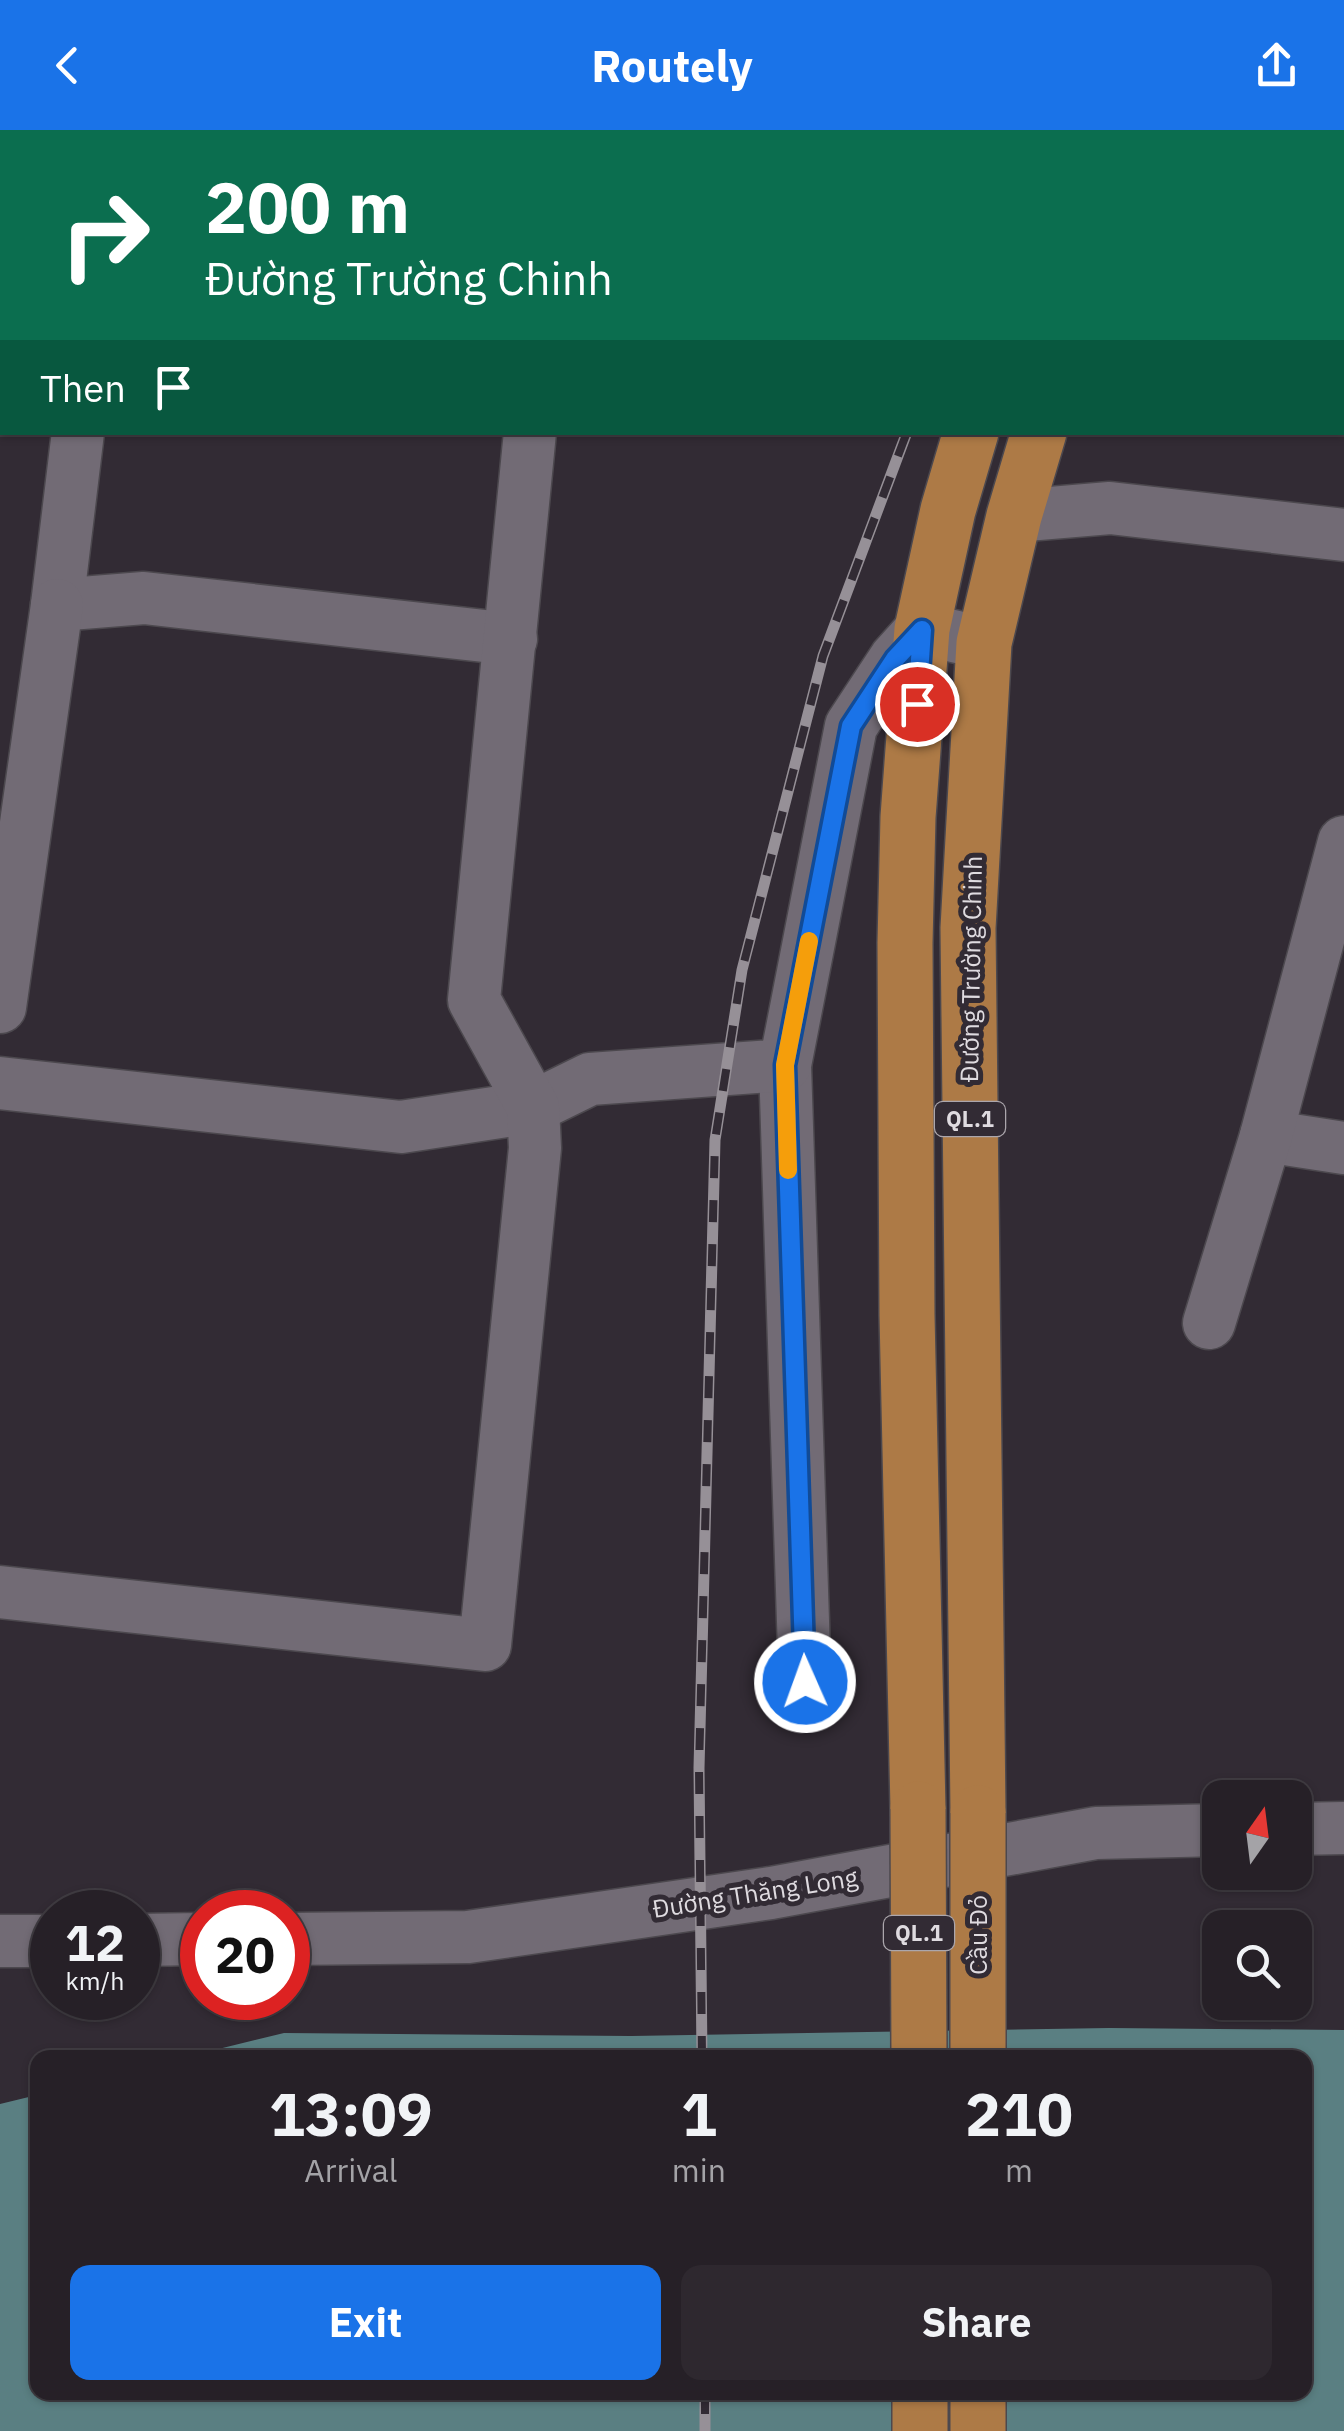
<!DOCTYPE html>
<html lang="en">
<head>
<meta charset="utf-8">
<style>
  :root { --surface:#262027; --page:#2e282f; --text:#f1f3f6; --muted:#a4a3a7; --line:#423e44; --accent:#1a73e8 }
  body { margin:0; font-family:"IBM Plex Sans",sans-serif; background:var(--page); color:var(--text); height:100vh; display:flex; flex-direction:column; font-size:38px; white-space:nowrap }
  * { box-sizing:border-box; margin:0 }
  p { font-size:32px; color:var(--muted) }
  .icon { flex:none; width:55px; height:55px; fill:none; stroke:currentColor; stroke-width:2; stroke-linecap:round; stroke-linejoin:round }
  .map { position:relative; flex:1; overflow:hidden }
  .side { position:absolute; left:30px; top:1920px; width:1282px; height:350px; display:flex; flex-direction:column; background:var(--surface); border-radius:20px; box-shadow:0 2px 8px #0004,0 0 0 2px var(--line) }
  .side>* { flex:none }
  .guide { position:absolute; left:0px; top:0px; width:1345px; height:305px; box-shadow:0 2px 8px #0004,0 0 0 2px var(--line); background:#0b6e4f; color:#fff; overflow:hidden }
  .needle { width:65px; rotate:14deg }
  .buttons { position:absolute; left:1202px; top:1650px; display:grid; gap:20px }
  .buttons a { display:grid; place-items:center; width:110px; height:110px; border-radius:20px; background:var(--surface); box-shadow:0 2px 8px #0004,0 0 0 2px var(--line); font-size:50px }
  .speed { position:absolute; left:30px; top:1760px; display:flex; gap:20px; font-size:50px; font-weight:700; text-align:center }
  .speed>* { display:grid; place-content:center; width:130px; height:130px; border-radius:50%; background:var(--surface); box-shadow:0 2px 8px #0004,0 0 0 2px var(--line); line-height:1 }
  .speed small { font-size:25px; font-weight:400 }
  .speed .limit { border:15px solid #d22; background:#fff; color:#111 }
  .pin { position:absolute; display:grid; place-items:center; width:85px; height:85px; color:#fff; margin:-42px; border:5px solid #fff; border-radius:50%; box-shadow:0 2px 10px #0007 }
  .me { position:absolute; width:110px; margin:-55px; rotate:358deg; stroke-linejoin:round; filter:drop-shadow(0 0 8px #0008) }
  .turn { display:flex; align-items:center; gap:35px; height:210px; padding:0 40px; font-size:45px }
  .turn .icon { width:130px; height:130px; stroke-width:2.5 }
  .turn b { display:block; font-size:70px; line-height:85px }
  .then { display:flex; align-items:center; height:95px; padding:0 40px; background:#0003; gap:20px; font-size:38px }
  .eta { display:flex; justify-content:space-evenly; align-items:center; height:170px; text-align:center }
  .eta b { font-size:60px; font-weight:700; line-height:70px }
  .action { display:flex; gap:20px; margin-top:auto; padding:20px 40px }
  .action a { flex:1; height:115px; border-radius:20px; background:var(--accent); color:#fff; font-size:40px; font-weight:700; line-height:115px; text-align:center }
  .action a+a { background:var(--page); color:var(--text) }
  header { display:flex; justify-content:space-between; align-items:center; height:130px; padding:0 40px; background:var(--accent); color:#fff; font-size:45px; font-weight:700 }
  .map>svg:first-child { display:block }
  .water { fill:#5a7f82 }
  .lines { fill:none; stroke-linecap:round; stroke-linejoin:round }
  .minor-casing { stroke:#4c484e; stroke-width:55 }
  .highway-casing { stroke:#4c484e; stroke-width:58 }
  .minor { stroke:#726b75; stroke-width:52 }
  .highway { stroke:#ad7a46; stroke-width:55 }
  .rail-casing { stroke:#969097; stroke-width:11 }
  .rail { stroke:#322b34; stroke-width:8; stroke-dasharray:22; stroke-linecap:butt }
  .highway-bridge-casing { stroke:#4c484e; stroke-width:58; stroke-linecap:butt }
  .highway-bridge { stroke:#ad7a46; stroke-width:55 }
  .route-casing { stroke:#114b97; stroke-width:25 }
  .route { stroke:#1a73e8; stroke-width:18 }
  .slow { stroke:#f59e0b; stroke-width:18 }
  .labels { text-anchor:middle; stroke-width:10; stroke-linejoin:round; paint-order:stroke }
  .shield { fill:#322b34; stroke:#aba6ac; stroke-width:2.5 }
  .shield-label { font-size:22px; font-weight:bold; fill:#dfdbe0 }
  .street-label { font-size:25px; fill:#dfdbe0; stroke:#322b34 }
</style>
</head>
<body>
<header><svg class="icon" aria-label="back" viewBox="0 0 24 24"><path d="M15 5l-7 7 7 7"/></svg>Routely<svg class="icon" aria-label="share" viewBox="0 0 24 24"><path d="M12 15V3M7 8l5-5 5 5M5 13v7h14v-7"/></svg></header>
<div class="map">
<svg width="1344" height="2301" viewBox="0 0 1344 2301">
  <rect width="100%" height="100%" fill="#322b34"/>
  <path class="water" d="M1109,1898L1344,1900V2301H0V1974L37,1965L38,2262H1305V1928L186,1927L284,1903L631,1906Z"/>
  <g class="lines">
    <g class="minor-casing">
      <g id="minor">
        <path d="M125,2V0"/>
        <path d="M560,2V0"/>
        <path d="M78,302L57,475L144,468L511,509"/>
        <path d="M1014,386L1110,378L1344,405"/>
        <path d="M0,877L57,475"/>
        <path d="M785,935L805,1553"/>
        <path d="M0,953L401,997L533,977L590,949L785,935L851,596L895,529L922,499L984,513"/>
        <path d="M1266,1006L1344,1018"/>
        <path d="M1209,1193L1266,1006L1344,712"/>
        <path d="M0,1462L485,1515L535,1018L533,977L474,870L530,302"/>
        <path d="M1295,1699L1344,1698"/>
        <path d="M288,1809L468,1807L771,1763L1096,1703L1220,1700"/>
        <path d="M138,1810L202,1809"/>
        <path d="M0,1811H52"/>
      </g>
    </g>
    <g class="highway-casing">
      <g id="highway">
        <path d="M1113,2L1115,0"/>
        <path d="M1184,2L1185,0"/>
        <path d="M918,1679L907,1185L905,813L908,687L922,499L948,380L971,302"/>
        <path d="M978,1683L968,798L984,513L1014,386L1039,302"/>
        <path d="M920,2262V2301"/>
        <path d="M978,2301V2262"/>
      </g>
    </g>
    <use href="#minor" class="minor"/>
    <use href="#highway" class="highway"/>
    <g class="rail-casing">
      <g id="rail">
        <path d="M1061,2L1063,0"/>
        <path d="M702,1928L699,1638L715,1010L742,840L823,526L907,302"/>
        <path d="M705,2262V2301"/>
      </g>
    </g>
    <use href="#rail" class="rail"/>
    <g class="highway-bridge-casing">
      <g id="highway-bridge">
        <path d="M918,1679L919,1928"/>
        <path d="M978,1928V1683"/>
      </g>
    </g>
    <use href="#highway-bridge" class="highway-bridge"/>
  </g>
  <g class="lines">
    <g class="route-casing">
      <path id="route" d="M805,1552L785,935L851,596L895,529L922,500L917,574"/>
    </g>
    <use href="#route" class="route"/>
    <path class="slow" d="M788,1040L785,935L809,811"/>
  </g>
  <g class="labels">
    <g class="shield">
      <rect x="935" y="972" width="70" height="34" rx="8"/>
      <rect x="884" y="1786" width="70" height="34" rx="8"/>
    </g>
    <g class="shield-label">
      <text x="970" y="997">QL.1</text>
      <text x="919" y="1811">QL.1</text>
    </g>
    <g class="street-label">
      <text transform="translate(971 839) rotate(-89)" y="9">Đường Trường Chinh</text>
      <text transform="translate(755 1763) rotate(-9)" y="9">Đường Thăng Long</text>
      <text transform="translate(978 1805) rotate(-90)" y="9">Cầu Đỏ</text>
    </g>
  </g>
</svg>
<div class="buttons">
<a><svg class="needle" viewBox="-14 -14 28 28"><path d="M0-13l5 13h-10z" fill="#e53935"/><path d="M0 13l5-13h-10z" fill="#a4a3a7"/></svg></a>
<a><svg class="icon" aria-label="search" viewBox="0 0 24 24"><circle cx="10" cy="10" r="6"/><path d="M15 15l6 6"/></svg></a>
</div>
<div class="speed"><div>12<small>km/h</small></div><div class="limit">20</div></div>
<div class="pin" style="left:917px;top:574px;background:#d93025"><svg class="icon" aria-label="arrive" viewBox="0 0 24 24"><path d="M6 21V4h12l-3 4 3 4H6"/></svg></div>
<svg class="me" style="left:805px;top:1552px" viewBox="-20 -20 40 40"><circle r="17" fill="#1a73e8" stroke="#fff" stroke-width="3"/><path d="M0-11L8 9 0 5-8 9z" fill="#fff"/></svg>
<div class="guide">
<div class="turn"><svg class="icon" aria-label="right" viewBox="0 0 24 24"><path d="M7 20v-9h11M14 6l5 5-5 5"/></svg><div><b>200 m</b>Đường Trường Chinh</div></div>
<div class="then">Then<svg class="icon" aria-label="arrive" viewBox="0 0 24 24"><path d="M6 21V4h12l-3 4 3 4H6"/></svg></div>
</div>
<section class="side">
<div class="eta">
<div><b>13:09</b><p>Arrival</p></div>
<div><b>1</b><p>min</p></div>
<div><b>210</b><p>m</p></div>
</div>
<div class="action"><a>Exit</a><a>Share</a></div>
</section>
</div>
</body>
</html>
